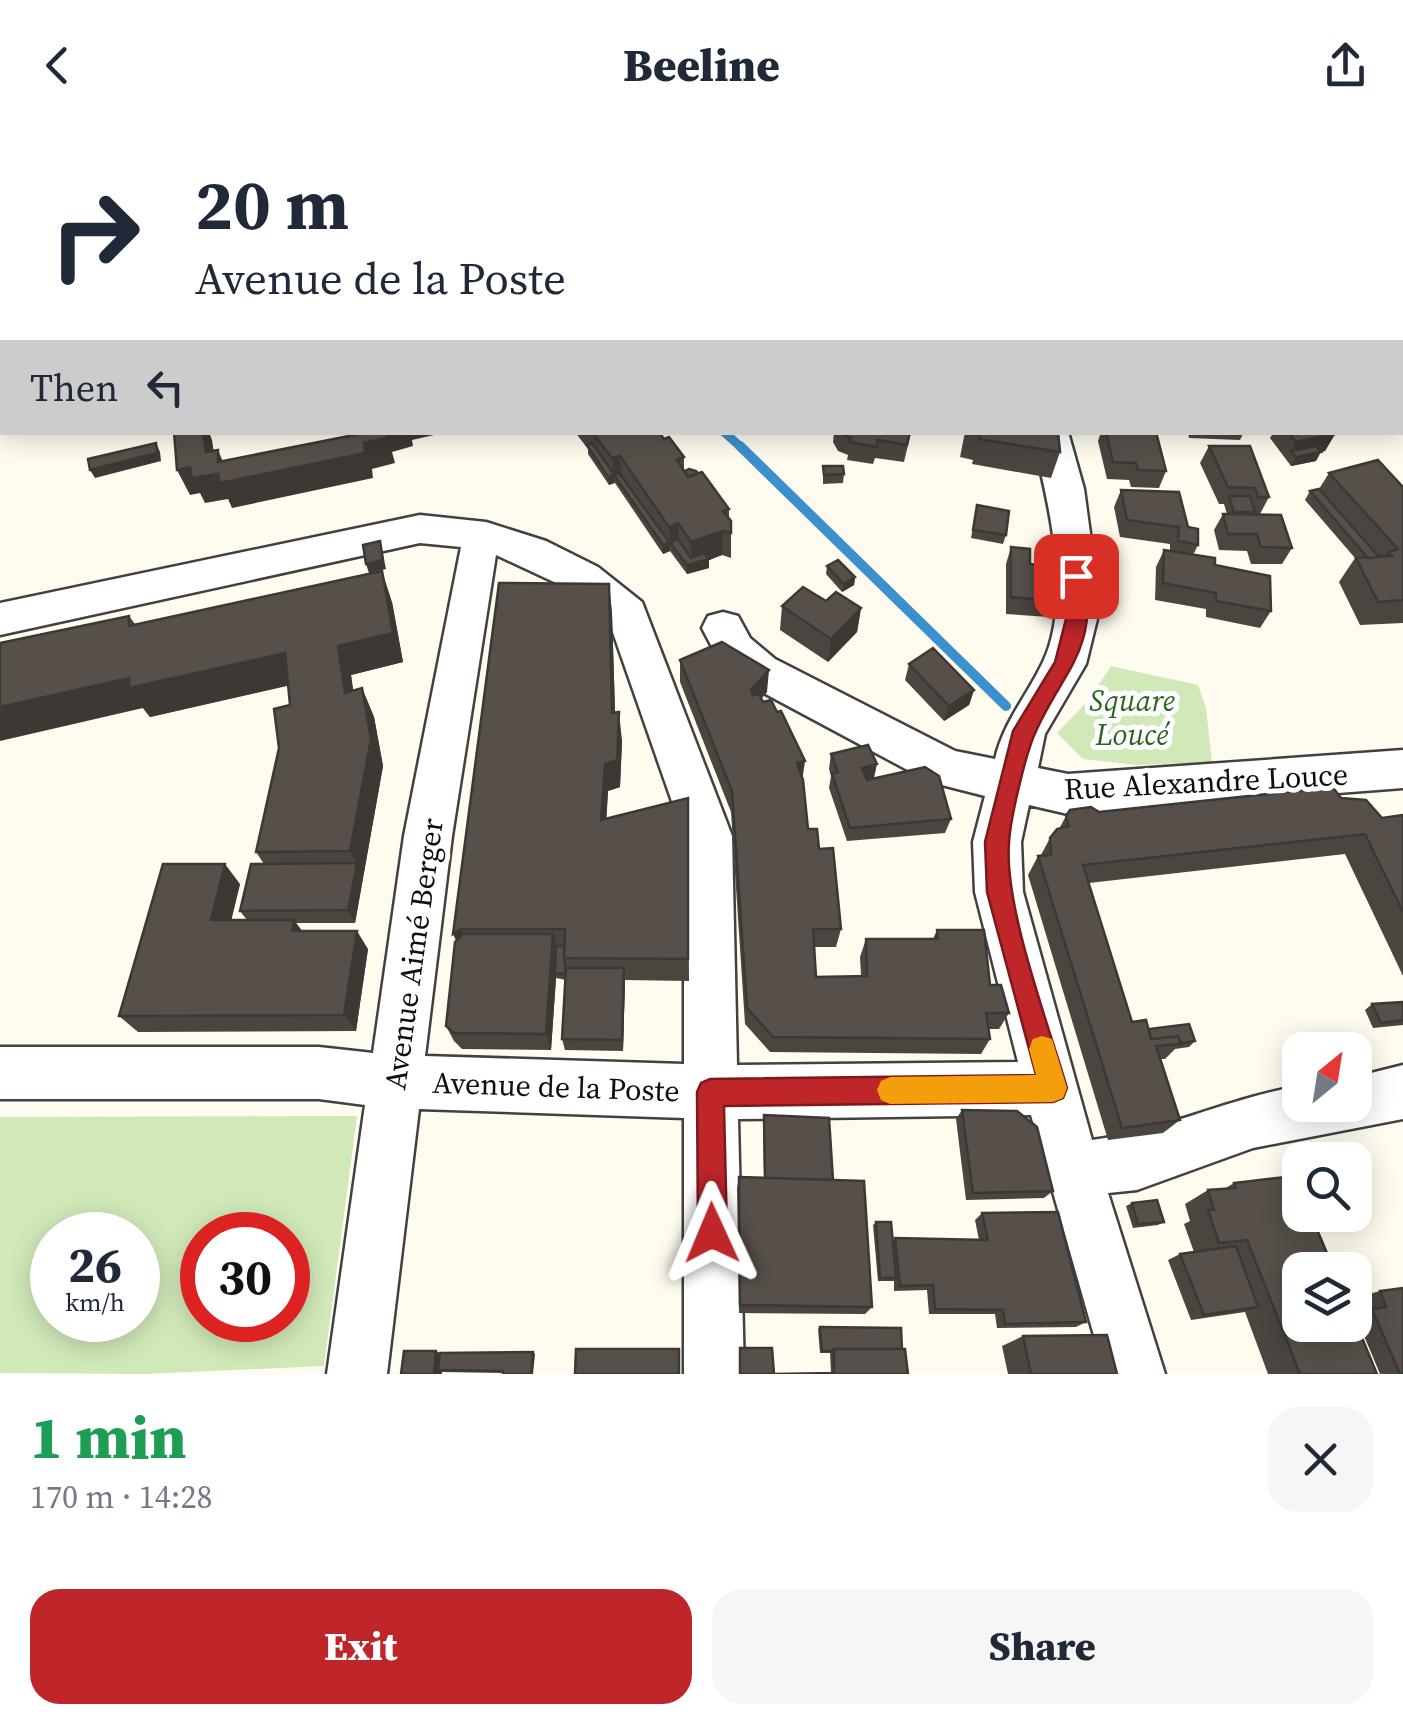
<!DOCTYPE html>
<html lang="en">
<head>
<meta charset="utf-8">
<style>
  :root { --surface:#fff; --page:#f6f6f7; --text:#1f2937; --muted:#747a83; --accent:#be262a }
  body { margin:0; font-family:"Source Serif 4",serif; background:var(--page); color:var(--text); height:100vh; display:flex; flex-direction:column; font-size:38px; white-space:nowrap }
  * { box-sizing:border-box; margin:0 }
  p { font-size:32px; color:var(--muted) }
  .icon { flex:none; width:55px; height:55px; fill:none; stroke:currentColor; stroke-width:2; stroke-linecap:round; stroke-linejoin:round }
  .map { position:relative; height:1244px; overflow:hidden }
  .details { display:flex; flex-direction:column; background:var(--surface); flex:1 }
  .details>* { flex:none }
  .hud { position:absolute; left:0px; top:0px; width:1405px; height:305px; box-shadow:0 5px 25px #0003; background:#fff; color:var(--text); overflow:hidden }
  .needle { width:65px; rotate:30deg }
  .buttons { position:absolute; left:1282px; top:902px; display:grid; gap:20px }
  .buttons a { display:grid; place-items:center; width:90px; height:90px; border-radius:20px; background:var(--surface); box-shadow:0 5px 25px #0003; font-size:50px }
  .speed { position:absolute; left:30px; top:1082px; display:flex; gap:20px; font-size:50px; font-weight:700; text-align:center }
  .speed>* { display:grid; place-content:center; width:130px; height:130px; border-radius:50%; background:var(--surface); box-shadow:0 5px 25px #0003; line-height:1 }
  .speed small { font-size:25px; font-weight:400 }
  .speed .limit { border:15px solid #d22; background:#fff; color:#111 }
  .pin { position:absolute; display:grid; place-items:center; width:85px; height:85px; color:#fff; margin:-42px; border-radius:20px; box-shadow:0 5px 15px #0006 }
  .me { position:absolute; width:110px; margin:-55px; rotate:359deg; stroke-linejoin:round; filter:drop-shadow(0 0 8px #0008) }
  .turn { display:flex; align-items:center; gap:35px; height:210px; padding:0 30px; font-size:45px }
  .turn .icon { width:130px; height:130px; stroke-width:2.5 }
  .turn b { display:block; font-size:70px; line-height:85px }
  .then { display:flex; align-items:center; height:95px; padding:0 30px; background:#0003; gap:20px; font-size:38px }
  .round { display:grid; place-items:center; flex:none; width:105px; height:105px; border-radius:30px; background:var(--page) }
  .summary { display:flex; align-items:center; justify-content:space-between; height:170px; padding:0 30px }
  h1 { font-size:60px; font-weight:800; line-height:75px; color:#1e9e55 }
  .action { display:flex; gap:20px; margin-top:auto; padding:20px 30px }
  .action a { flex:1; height:115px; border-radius:30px; background:var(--accent); color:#fff; font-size:40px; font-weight:800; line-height:115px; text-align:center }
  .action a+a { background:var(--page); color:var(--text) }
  header { display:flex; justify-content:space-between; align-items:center; height:130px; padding:0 30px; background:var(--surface); font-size:45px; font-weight:800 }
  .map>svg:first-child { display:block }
  .green { fill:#d1e9b9; fill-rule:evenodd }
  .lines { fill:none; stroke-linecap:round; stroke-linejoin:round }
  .stream-far1 { stroke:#3b90cd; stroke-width:9 }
  .stream { stroke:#3b90cd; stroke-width:10 }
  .minor-casing { stroke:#414141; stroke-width:5 }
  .minor { fill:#fff; fill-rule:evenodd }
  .wall { fill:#4b4540 }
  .shaded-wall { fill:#3d3834 }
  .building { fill:#57504a; stroke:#3d3834; stroke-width:2.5 }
  .route { fill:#be262a; stroke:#7c191b; stroke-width:2.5 }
  .slow { fill:#f59e0b }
  .labels { text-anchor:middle; stroke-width:10; stroke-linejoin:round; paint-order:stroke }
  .park-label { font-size:30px; font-style:italic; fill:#2c661e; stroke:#fff }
  .street-label { font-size:30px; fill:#0e0e0e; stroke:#fff }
</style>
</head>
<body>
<header><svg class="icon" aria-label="back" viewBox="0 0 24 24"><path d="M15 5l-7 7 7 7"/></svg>Beeline<svg class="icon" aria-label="share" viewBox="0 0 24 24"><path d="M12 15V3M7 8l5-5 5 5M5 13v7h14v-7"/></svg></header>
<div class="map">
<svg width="1403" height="1244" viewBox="0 0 1403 1244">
  <rect width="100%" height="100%" fill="#fffcef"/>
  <g class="green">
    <path d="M1111,536L1198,555L1206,578L1212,632L1137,635L1083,629L1057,603L1088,571Z"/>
    <path d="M357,986L324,1236L145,1244L0,1243V987ZM52,1105H138V1190H52ZM202,1105H288V1190H202Z"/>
  </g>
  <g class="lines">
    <path class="stream-far1" d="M724,302L743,319"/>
    <path class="stream" d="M740,316L1006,576"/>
    <g class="minor-casing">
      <g id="minor">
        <path d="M928,0H958L960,2H930Z"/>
        <path d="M1031,302H1068L1084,359L1100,477L1086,534L1045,604L1038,638L1068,644L1403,620V658L1068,684L1029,675L1021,712L1023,762L1092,1010C1164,1001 1229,968 1300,956V975H1355V947L1403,935V989L1253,1018L1137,1060L1108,1063L1165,1244H1105L1031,985L738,989L744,1244H684V988L419,979L387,1244H327L365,975L319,969H0V917H319L373,923L404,706L461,417L420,413L0,505V473L420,385L486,392L546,411L598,437L642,472L732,706L737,935L1018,932L975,762L973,712L985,666L930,652L745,553L720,532L702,498L708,486L723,482L738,486L750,508L775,529L955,621L995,629C1004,591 1027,566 1043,532C1073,470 1048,367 1031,302ZM496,425L569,459L609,491L684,706V934L425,926L452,706Z"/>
      </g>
    </g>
    <use href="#minor" class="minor"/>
  </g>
  <g class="wall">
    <path d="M575,302H659L664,309L684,327V340L729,379V388L731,391V428L722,425L709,430V438L687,444L670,421L663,424L615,353L609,355L588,324V319Z"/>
    <path d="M834,302H911L904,332L875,328L873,334L847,330L848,325L838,321L833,312Z"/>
    <path d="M965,302H1058L1060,322L1051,348L972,334L973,330L960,327Z"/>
    <path d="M1101,302H1156L1166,341L1159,358L1131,357L1129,350L1107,349L1098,311Z"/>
    <path d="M1188,302H1244L1240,310L1189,308Z"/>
    <path d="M1274,302H1334L1335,304L1325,321L1321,322L1316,331L1291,336L1270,308Z"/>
    <path d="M1209,316L1269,367L1260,384L1292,418L1282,434H1251L1247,421L1219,420L1214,400L1223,384H1227L1224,374H1219L1200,333Z"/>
    <path d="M823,336L844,344L843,353L823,354Z"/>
    <path d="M1329,343L1403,357V493L1360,495L1339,452L1355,428L1305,370L1310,361L1319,359Z"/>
    <path d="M1121,360L1188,397L1198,415L1193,425L1215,435L1271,481L1260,498L1206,487V479L1155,470L1156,437L1164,420L1170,421V414L1120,407L1114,377Z"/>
    <path d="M977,375L1006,405L1003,414L971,408Z"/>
    <path d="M1011,417L1055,471L1049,487L1006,484V434Z"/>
    <path d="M827,436L855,447L854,455L842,462L826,444Z"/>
    <path d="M609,454L612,484L615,583L622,611L620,657L608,661L606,689L688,668L689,851L625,850L623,921L565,920L562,909L566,850L556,848L551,920L462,919L454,911L446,896L456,811Z"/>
    <path d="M826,471L861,478L857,502L828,532L780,500L782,476Z"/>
    <path d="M392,472L403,532L351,545L353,561L362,558L374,587L383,636L355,793H296L302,801L368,819L356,901L138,902L119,886L240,754L231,790H247L240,781L264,734L256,722L290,575L288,555L150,587L143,578L129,486L135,494Z"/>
    <path d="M680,530L767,562L761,569L802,649L808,699L819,719L841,799L836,817H814L816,847L861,846L860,827L866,809H933L937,800L990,855L1009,883L999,899H988L990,909L981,924L770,922L745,894L731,682L680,552Z"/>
    <path d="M909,534L974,560L969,575L944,591L905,550Z"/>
    <path d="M831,624L874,648L951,689L945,703L847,711L829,658L831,646L829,639Z"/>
    <path d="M1308,652L1382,688L1403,685V846L1345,724L1089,753L1132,892L1149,899L1195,911L1189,917L1175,919L1165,929H1160L1180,990L1163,1003L1108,1010L1028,745L1038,726L1041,725L1050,708L1059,699L1066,686L1301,660Z"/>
    <path d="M1403,872V895L1373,898L1365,880L1372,874Z"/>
    <path d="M962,980L1053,1061L1044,1068L966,1070L956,989Z"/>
    <path d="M764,985L833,1050L872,1177L865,1184L739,1183L737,1058L739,1047L764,1048L763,994Z"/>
    <path d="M1234,1053L1300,1085L1351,1093L1343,1097L1317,1100L1377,1244H1268L1245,1182L1191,1190L1168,1130L1180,1124L1194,1122L1184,1094L1190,1091L1185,1074L1208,1060L1224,1059Z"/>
    <path d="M1132,1073L1164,1092L1158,1095L1133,1098L1126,1076Z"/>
    <path d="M982,1083L1086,1192L1076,1197L997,1198L995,1184H929L927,1160L894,1161V1151H878L873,1095L876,1092L893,1111L895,1108L979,1110L975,1090Z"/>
    <path d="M1403,1158V1244H1380L1355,1184L1368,1180L1362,1166L1380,1161Z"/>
    <path d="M820,1197L902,1219L908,1244H739L740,1218L774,1244L831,1243L830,1223H820L818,1199Z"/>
    <path d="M1023,1206L1117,1244H1008L1002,1216Z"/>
    <path d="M440,1223L535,1224L503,1243L442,1242L401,1244Z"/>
  </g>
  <g class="shaded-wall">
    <path d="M0,0H34L2,2L0,4Z"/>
    <path d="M86,0H130L110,2H87Z"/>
    <path d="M2,116V152H0V127Z"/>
    <path d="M203,302H209L212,310L217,344L218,320L229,346L364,313L386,302H447L412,310L413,316L392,322L395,333L372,339L373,348L232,378L228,369L205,373L200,363L190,365L177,340L190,337L206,322Z"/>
    <path d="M1335,304L1325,321L1320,322L1316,331L1291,336L1296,327L1291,321L1286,330L1296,312Z"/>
    <path d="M156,313L160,322L161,331L95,348L90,340Z"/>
    <path d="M620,326L622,351L614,345L612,328Z"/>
    <path d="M614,344V353L609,355L608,347Z"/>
    <path d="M678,393L679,418L670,413V421L663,424V415L670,413L669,397Z"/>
    <path d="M723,401L722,425L709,430V438L687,444V435L691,434V412Z"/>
    <path d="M380,411L386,439L369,443L366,434Z"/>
    <path d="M382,441L392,472L403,532L351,545L358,592L345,563L338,516Z"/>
    <path d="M855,447L854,455L842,462L844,454Z"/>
    <path d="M609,454L612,484L616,611L612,583Z"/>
    <path d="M861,478L857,502L828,532L831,509Z"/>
    <path d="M285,523L300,553L150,587L143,578L0,611V577L129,548Z"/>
    <path d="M769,540L767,562L750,582L751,560Z"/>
    <path d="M362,558L374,587L383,636L355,793L348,780L357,733L350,721Z"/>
    <path d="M974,560L969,575L944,591L949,576Z"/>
    <path d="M619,582L622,611L620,657L608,661L605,716L601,690L605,634Z"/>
    <path d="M805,631L802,652L797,633Z"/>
    <path d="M877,634L874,648L859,652L862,638Z"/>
    <path d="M225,734L240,754L227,808L211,790Z"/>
    <path d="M294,790L307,808L292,801Z"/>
    <path d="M461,799L471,822L463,826L453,804Z"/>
    <path d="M357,801L368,819L356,901L344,885Z"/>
    <path d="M553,804L558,822L555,843L556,848L551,920L546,904Z"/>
    <path d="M624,838L625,850L623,921L622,910Z"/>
    <path d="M436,1221L443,1225L438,1240L442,1242V1244H434Z"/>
    <path d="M533,1222L535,1224L533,1244H531Z"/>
  </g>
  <g class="building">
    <path d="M738,0H800L804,2H742Z"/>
    <path d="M898,0H932L936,2H901Z"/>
    <path d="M0,83H2V116L0,127Z"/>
    <path d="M0,157H2V181L0,182Z"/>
    <path d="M174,302H203L206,322L218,320V332L359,304L358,302H386L387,308L364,313L365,323L220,353L218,344L192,348L190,337L177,340Z"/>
    <path d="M592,302H659L664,309L669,307L684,327L677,330L688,347L702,342L729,379L723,381L731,391V403L723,401L691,412L678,393L669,397L620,326L612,328Z"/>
    <path d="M839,302H910L907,315L878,310L876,317L850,312L851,308Z"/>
    <path d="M968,302H1058L1060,322L979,309L980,305Z"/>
    <path d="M1106,302H1156L1166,341L1138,340L1136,333L1113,332Z"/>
    <path d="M1288,302H1334L1335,304L1296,312Z"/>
    <path d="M156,313L157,323L90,340L88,329Z"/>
    <path d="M592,313L614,344L608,347L587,315Z"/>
    <path d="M1209,316H1250L1269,367H1258L1255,358L1228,357Z"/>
    <path d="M1316,316L1321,322L1296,327L1291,321Z"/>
    <path d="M1378,330L1403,357V470L1378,472L1356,428L1392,426L1388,422L1398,419L1329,343Z"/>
    <path d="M823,336H843L844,344L824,345Z"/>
    <path d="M689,339L696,341L698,343L688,347L685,341Z"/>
    <path d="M619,343L670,413L663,415L614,345Z"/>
    <path d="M1319,359L1379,427L1368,428L1310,361Z"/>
    <path d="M1121,360L1179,362L1188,397L1198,399V415L1178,411L1179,397L1127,390Z"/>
    <path d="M1229,366H1250L1255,382H1234Z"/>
    <path d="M977,375L1009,381L1006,405L973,400Z"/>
    <path d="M1223,384L1281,385L1292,418L1261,417L1257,404H1228Z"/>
    <path d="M678,409L691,428L704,423L709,429L687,435L670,413Z"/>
    <path d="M380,411L383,430L366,434L363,415Z"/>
    <path d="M1011,417L1030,419V434L1054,437L1055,471L1011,467Z"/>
    <path d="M1164,420L1215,428V435L1270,446L1271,481L1216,471V463L1163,453Z"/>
    <path d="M838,430L855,447L844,454L827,436Z"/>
    <path d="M382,441L393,503L338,516L345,563L362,558L371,609L350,721L256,722L279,618L274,579L290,575L285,523L129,558V548L0,577V513L129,486V496Z"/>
    <path d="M499,453L609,454L612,583L619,582L617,630L605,634L601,690L688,668V829L564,828L565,799H461L453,804Z"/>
    <path d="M803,457L826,471L836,462L861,478L831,509L782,476Z"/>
    <path d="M722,512L769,540L751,560L753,565L759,564L763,572L771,570L777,582L781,581L805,631L797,633L803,650L808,699H817L819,719L833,718L841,799H813L816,847L867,846L866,809H938L937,800H984L990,855H1001L1009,883H986L990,909L773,907L747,878L732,661L680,530Z"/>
    <path d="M933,518L974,560L949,576L909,534Z"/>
    <path d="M868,615L877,634L862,638L867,650L925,637L939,646L951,689L850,698L832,644L838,642L831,624Z"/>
    <path d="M1328,651L1341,668L1366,670L1382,688L1403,685V782L1365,704L1083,735L1132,892L1146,890L1151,909L1178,906L1181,914L1156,916L1180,990L1122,998L1038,726L1051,725L1050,708L1057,699L1069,696L1066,686L1070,680L1091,677L1099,682L1305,660L1308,652Z"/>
    <path d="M357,733L348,780L240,781L251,734Z"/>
    <path d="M163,734H225L211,790H294L292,801H357L344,885L119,886Z"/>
    <path d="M463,804H553L546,904L454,903L446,896L455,812Z"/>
    <path d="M556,816H564V828L566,844L555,843Z"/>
    <path d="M566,838H624L622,910L562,909Z"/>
    <path d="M1403,872V890L1381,893L1372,874Z"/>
    <path d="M1189,894L1195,911L1181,913L1178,906L1151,909L1149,899Z"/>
    <path d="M962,980L1017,981L1037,997L1053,1061L973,1063Z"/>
    <path d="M764,985L829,988L833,1050L765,1048Z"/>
    <path d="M1294,1046L1300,1060V1085H1311L1334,1140H1300V1195H1355V1191L1377,1244H1300L1247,1110L1219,1113L1208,1080H1214L1208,1060L1236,1058L1234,1053Z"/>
    <path d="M739,1047L864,1051L872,1177L740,1175Z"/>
    <path d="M1157,1070L1164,1092L1138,1094L1132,1073Z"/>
    <path d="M1058,1082L1086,1192L1005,1194L1003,1180L935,1179L933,1155L900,1156L895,1108L988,1110L982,1083Z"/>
    <path d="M1311,1085H1348L1351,1093L1316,1097Z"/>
    <path d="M876,1092H891L896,1148H880Z"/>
    <path d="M1236,1116L1258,1177L1204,1185L1180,1124Z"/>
    <path d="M1403,1158V1244H1400L1372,1179L1386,1177L1380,1161Z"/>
    <path d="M820,1197L901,1198L902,1219H834L831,1221H822Z"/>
    <path d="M1107,1205L1117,1244H1031L1023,1206Z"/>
    <path d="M740,1218H772L774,1244L834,1243V1219H905L908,1244H740Z"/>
    <path d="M576,1219H679V1244H575Z"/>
    <path d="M404,1221H436L434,1244H401Z"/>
    <path d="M533,1222L531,1244H503V1241L438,1240L440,1223Z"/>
  </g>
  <path class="route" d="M1076,438L1086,446C1096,523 1064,539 1036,601C1026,622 1010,689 1009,713C1004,777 1048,893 1067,958L1063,968L1053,972L724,976L727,1103L722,1113L712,1117L702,1113L698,1103L697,962L701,953L710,949L1036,945L987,762L985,712L1013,601L1055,532L1069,477L1065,446Z"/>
  <path class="slow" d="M1042,906L1052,909L1067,958L1063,968L1053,972L890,974L881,970L877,960L881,951L890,947L1036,945L1029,919L1033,909Z"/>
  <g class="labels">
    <g class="park-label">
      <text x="1132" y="581">Square<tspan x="1132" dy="34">Loucé</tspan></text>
    </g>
    <g class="street-label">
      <text transform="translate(1206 652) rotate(-3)" y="10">Rue Alexandre Louce</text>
      <text transform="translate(414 824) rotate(-82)" y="10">Avenue Aimé Berger</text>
      <text transform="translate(556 957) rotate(2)" y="10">Avenue de la Poste</text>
    </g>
  </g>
</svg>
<div class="buttons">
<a><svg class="needle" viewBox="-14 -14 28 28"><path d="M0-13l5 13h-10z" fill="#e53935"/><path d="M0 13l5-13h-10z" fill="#747a83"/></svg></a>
<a><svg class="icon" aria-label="search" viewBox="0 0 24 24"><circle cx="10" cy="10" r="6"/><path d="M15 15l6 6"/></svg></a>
<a><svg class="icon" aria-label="layers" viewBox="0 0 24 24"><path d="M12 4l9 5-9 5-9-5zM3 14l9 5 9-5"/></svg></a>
</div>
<div class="speed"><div>26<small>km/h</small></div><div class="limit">30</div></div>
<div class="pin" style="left:1076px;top:446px;background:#d93025"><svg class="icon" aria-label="arrive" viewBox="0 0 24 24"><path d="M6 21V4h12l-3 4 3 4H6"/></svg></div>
<svg class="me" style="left:712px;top:1103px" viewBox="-20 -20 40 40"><path d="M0-17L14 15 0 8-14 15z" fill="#be262a" stroke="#fff" stroke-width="4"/></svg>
<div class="hud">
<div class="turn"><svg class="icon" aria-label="right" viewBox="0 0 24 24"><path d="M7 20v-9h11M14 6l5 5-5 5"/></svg><div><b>20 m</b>Avenue de la Poste</div></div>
<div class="then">Then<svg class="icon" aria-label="left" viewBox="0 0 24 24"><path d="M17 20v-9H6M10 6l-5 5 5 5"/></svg></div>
</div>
</div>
<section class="details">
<div class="summary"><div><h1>1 min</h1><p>170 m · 14:28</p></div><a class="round"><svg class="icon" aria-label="close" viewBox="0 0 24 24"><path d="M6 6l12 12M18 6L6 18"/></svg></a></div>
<div class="action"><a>Exit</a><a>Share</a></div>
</section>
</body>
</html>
